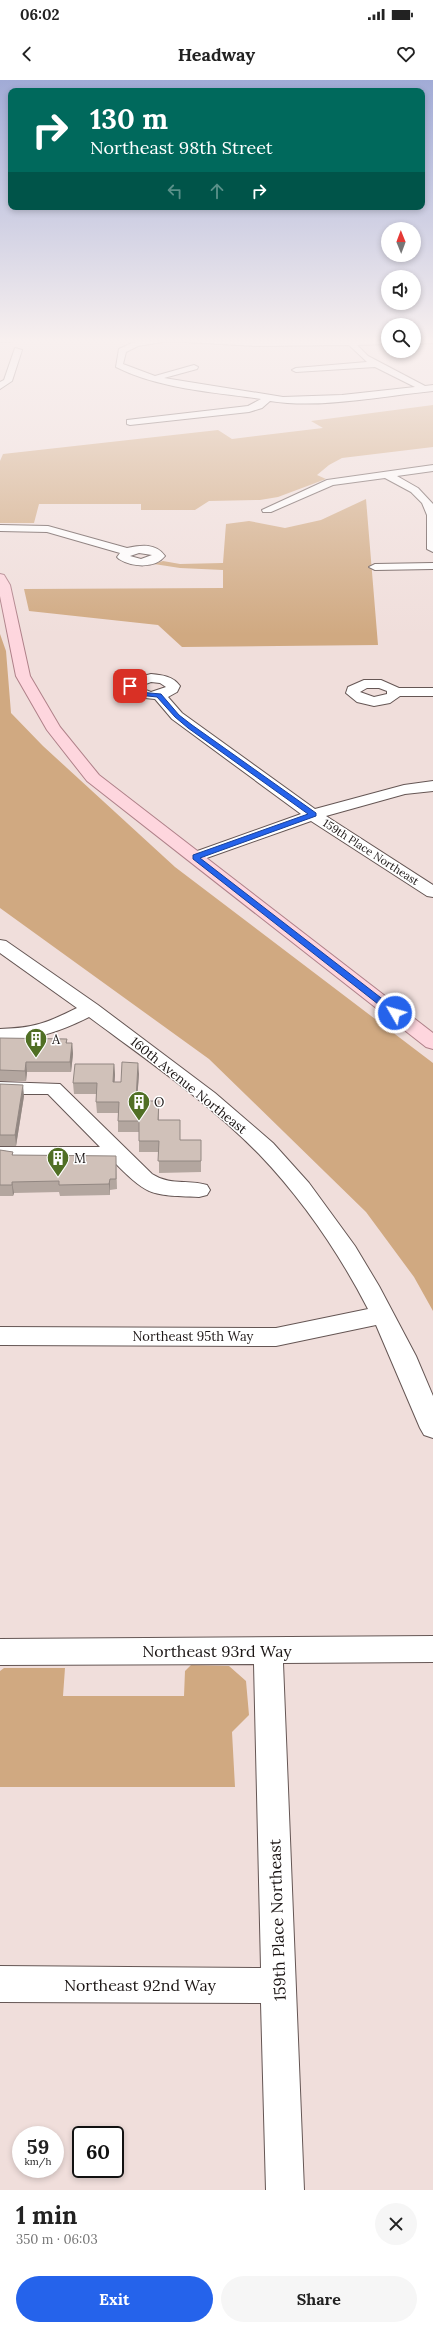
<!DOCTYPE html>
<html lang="en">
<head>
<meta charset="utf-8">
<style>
  :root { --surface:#fff; --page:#f6f6f6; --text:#222; --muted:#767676; --accent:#2563eb }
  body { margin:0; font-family:Lora,serif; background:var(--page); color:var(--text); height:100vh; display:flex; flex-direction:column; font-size:15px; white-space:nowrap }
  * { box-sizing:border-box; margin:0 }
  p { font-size:13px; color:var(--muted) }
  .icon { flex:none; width:22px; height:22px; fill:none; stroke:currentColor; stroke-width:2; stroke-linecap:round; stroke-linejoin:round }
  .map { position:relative; height:2110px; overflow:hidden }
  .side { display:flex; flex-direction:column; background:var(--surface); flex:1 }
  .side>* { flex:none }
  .hud { position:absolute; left:8px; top:8px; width:417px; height:122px; border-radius:8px; box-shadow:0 2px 6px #0003; background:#00695c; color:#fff; overflow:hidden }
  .needle { width:26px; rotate:359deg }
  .fabs { position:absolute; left:381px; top:142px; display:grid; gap:8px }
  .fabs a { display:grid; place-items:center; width:40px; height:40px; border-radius:50%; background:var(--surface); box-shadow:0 2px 6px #0003; font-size:20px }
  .speed { position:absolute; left:12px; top:2046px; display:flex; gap:8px; font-size:20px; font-weight:700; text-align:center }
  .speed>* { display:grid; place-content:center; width:52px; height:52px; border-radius:50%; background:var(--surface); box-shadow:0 2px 6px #0003; line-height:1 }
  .speed small { font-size:10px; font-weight:400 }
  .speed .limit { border:2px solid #111; border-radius:6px; background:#fff; color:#111 }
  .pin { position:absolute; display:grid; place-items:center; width:34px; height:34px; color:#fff; margin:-17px; border-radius:8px; box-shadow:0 2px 6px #0006 }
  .me { position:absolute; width:44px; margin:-22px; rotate:308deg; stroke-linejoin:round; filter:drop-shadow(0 0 3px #0008) }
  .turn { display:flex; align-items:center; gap:14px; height:84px; padding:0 16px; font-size:18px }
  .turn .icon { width:52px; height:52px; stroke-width:2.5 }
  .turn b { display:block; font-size:28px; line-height:34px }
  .lanes { display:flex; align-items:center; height:38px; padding:0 16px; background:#0003; justify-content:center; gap:20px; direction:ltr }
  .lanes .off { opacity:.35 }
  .round { display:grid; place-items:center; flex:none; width:42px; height:42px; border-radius:21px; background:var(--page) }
  .head { display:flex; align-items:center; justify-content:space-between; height:68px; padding:0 16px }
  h1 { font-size:24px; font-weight:700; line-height:30px }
  .action { display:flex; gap:8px; margin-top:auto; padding:8px 16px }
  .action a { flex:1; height:46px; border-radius:24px; background:var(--accent); color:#fff; font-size:16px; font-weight:700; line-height:46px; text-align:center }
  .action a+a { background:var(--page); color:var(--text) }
  .status { display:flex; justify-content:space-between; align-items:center; height:28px; padding:0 20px; background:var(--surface); direction:ltr }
  .status svg { height:11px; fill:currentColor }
  header { display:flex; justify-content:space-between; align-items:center; height:52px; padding:0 16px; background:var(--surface); font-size:18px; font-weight:700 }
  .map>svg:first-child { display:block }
  .green { fill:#d0a981 }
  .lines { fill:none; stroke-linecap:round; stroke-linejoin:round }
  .minor-casing { stroke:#655654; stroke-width:2 }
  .major-casing { stroke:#af8189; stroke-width:2 }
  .minor { fill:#fff; fill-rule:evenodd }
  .major { fill:#fed6de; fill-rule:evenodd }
  .wall { fill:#b3a69f }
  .shaded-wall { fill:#928782 }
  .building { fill:#d0c1b9; stroke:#928782 }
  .route { fill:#2563eb; stroke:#184099 }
  .labels { text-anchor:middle; stroke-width:3; stroke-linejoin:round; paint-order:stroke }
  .far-street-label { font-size:11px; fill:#1b1514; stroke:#fff }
  .poi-label { font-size:13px; fill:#1b1514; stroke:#fff; text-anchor:start }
  .street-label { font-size:13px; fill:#1b1514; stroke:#fff }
  .near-street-label { font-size:16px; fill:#1b1514; stroke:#fff }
</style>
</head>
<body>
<div class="status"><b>06:02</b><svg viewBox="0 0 49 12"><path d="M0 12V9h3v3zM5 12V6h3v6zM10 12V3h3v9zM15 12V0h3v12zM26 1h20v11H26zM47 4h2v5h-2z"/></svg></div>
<header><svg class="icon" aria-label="back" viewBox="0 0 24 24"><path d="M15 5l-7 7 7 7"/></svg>Headway<svg class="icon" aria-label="heart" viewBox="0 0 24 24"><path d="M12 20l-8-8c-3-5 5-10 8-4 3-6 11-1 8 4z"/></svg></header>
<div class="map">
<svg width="433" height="2110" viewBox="0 0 433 2110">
  <rect width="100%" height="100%" fill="#f0dedb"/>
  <g class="green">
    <path d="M433,325V367L342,378L329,385L317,395L326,399L278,417L260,420L209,421L195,430H141V424H39L34,443H0V381L3,374L218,350L232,359L323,348L311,341Z"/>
    <path d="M366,419L378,565L182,567L158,545L29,531L24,509L223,508V490L180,488L154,484L163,481L180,484L223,483L226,444L249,441L285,448L321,440Z"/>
    <path d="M0,554L6,571L11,633L43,666L175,787L433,983V1231L414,1197L366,1132L209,979L0,828Z"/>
    <path d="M191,1585L229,1586L246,1601L249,1635L232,1652L235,1707H0V1591L4,1588H65L63,1616H184L185,1591Z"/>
  </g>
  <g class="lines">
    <g class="minor-casing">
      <g id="minor">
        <path d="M0,260H16L12,262H0Z"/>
        <path d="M145,260L257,262L388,260V264L357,265L368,276L425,306L433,305V311C383,316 321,329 270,321L262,328L249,332L130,345L127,344V340L248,326L261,319C213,312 160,309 116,287L119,269L132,263ZM168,261L257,266L349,265L367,282L296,288L292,290L296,292L375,287L415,307L342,315L283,317L164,298L197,289L198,287L194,285L155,296L123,284L126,272L138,266Z"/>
        <path d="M414,260H433V263L414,264Z"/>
        <path d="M15,268L22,270L12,301L0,309V302L4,300Z"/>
        <path d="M433,385V391L397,396L418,408L433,424V472L427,469V435L422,423L411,412L385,398L333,405L271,432H263L262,430L327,400Z"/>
        <path d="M0,445L48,446L127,468C141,465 156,463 165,476C155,489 132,487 119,479L117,477L120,473L47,452L0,451ZM139,473L152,475L141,479L130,476Z"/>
        <path d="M433,483V489L375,490L369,487L375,484Z"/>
        <path d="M151,594C162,595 173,596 180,606L177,612L168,617L182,633L315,729L404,705L433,701V711L405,714L326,736L433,805V817L427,816L311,741L201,780H189L187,777L189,774L301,734L172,639L155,619L135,617L124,608L127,600ZM151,602L160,603L166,607L151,612L138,607Z"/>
        <path d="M364,600H381L399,608H433V616H400L390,623L374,626L357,622L346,613L348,607ZM367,608H379L387,611V614L374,617L360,612Z"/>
        <path d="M0,860L6,861L98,925L215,1013L273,1063L309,1103L355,1166L379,1206L416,1276L433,1316V1358L424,1355L420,1348L376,1245L276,1266L0,1265V1247L276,1248L368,1229C339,1173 303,1120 259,1074C208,1022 147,980 89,937C57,953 36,959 0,961V949C34,948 47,943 77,928L0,873Z"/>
        <path d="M0,1002L60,1004L152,1094C171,1106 186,1099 207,1105L210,1110L207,1115L199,1117C148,1115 148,1116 111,1079L102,1081H0V1067H100L48,1014H0Z"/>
        <path d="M433,1556V1582L283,1583L304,2110H266L261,1923L0,1922V1886L261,1888L254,1584L0,1585V1559Z"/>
      </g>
    </g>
    <g class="major-casing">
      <path id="major" d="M0,494L4,495L10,505L30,596L60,647L99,695L433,953V969L426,967L87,701L47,650L16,596L0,516Z"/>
    </g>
    <use href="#minor" class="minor"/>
    <use href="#major" class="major"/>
  </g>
  <g class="wall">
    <path d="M0,958L67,959V963H72L73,974L71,992H27L26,1001H0Z"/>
    <path d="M114,984L115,995L114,1002H121L139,994L137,1021L159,1032V1040L180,1060H201V1092L159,1093V1072H139V1052H118V1033H97L96,1022L97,1014H74L73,1003Z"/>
    <path d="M0,1004L24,1016L16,1066H0Z"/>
    <path d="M0,1070L13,1072V1075L116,1076L117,1109L110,1110V1115L60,1116L59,1112L14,1113L13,1116H0Z"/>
  </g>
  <g class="shaded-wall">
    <path d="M72,963L73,974L71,992L70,982Z"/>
    <path d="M26,982L27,992L26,1001L25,991Z"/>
    <path d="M138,983L139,994L136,1032V1021Z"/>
    <path d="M114,984L115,995L114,1013L113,1002Z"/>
    <path d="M23,1005L24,1016L16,1066L15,1055Z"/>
    <path d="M110,1099V1115L109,1104Z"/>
    <path d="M12,1102L14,1113L13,1116L12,1105Z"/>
  </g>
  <g class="building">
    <path d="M0,958L67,959L66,963H72L70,982H26L25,991L0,990Z"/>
    <path d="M122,982L138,983L136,1021H159L158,1040H180V1060H201V1081H158L159,1061H139V1041H118L119,1022H96L97,1003H73L75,984H114L113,1002H121Z"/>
    <path d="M0,1004L23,1005L15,1055H0Z"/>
    <path d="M0,1070L13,1072L12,1075L116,1076V1099H110L109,1104L59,1105V1101L12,1102V1105H0Z"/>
  </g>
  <linearGradient id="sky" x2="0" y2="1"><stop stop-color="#a1abd6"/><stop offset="0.47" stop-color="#f8f0ef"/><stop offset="1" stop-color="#f8f0ef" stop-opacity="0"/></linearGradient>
  <rect width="433" height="555" fill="url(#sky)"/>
  <path class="route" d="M130,604L139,612L161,614L179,635L192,645L316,733V736L200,778L398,931V935H392L193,779V775L308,734L188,648L175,637L157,617L138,615L131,613L127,606Z"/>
  <defs>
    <g id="building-pin" transform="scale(1.15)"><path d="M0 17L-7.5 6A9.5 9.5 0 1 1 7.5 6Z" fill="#506f24" stroke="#fff"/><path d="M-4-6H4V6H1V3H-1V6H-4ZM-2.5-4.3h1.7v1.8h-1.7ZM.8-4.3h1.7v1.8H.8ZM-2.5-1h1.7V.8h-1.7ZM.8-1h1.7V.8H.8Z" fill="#fff"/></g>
  </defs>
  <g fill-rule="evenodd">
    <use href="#building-pin" x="36" y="959"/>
    <use href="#building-pin" x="139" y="1022"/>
    <use href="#building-pin" x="58" y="1078"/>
  </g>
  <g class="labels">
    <g class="far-street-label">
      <text transform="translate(371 772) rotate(33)" y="4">159th Place Northeast</text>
    </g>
    <g class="poi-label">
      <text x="52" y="964">A</text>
      <text x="154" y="1027">O</text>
      <text x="74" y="1083">M</text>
    </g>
    <g class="street-label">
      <text transform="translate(189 1005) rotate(39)" y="5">160th Avenue Northeast</text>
      <text x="193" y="1261">Northeast 95th Way</text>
    </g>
    <g class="near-street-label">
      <text x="217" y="1577">Northeast 93rd Way</text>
      <text transform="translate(277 1840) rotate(-92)" y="6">159th Place Northeast</text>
      <text x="140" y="1911">Northeast 92nd Way</text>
    </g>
  </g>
</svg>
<div class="fabs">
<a><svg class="needle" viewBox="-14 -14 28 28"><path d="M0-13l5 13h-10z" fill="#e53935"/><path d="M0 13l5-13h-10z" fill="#767676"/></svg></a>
<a><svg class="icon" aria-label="sound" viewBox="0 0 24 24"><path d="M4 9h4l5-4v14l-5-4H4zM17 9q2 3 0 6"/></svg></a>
<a><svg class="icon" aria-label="search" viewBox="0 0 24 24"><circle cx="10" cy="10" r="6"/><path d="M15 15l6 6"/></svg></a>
</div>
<div class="speed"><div>59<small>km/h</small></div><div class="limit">60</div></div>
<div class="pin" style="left:130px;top:606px;background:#d93025"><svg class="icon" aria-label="arrive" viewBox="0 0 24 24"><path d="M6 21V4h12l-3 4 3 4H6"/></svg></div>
<svg class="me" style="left:395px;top:933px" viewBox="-20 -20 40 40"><circle r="17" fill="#2563eb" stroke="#fff" stroke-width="3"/><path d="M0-11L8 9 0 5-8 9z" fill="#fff"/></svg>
<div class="hud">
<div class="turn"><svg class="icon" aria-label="right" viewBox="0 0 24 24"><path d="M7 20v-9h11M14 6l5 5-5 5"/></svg><div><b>130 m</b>Northeast 98th Street</div></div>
<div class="lanes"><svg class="icon off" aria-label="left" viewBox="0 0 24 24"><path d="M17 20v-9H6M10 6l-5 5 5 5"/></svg><svg class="icon off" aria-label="ahead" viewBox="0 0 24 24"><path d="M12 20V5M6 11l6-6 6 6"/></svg><svg class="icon" aria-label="right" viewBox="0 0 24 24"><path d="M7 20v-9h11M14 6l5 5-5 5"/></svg></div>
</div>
</div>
<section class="side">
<div class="head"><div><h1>1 min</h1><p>350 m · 06:03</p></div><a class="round"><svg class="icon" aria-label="close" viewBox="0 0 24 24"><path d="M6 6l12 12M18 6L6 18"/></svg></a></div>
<div class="action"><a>Exit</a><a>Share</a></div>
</section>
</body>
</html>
